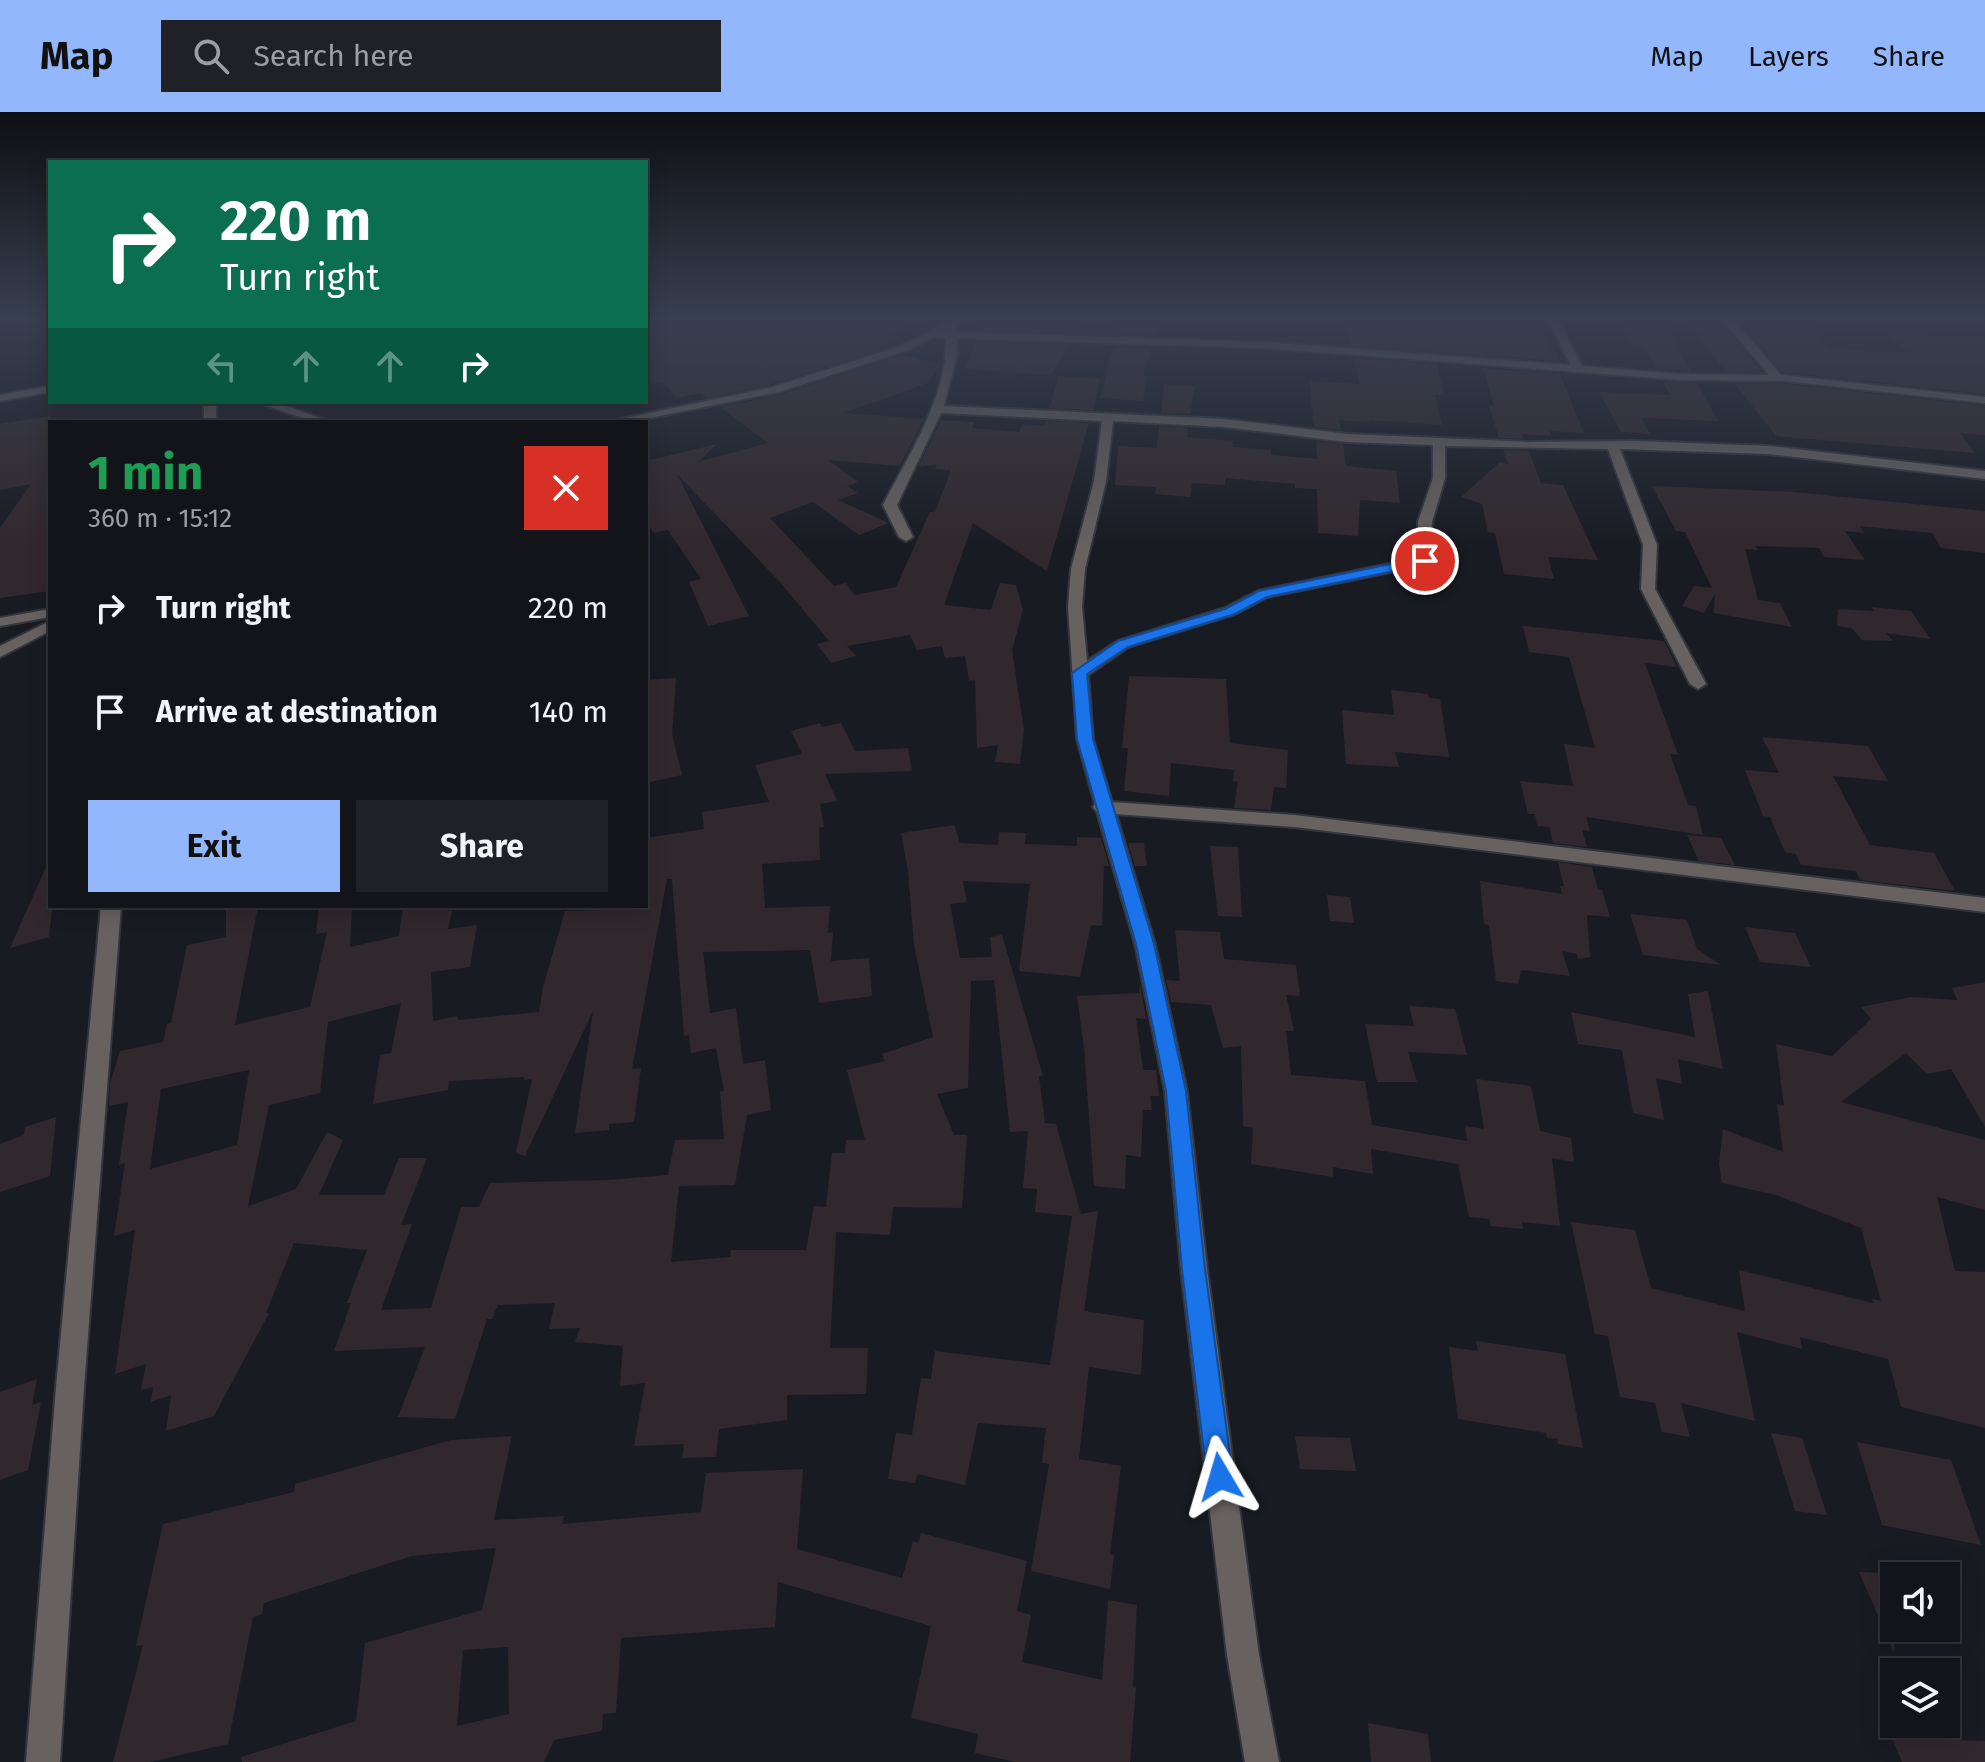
<!DOCTYPE html>
<html lang="en">
<head>
<meta charset="utf-8">
<style>
  :root { --surface:#13141a; --page:#202127; --text:#f1f3f6; --muted:#9d9ea2; --line:#323339; --accent:#93b7fd }
  body { margin:0; font-family:"Fira Sans",sans-serif; background:var(--page); color:var(--text); height:100vh; display:flex; flex-direction:column; font-size:30px; white-space:nowrap }
  * { box-sizing:border-box; margin:0 }
  p { font-size:26px; color:var(--muted) }
  .icon { flex:none; width:44px; height:44px; fill:none; stroke:currentColor; stroke-width:2; stroke-linecap:round; stroke-linejoin:round }
  .map { position:relative; flex:1; overflow:hidden }
  .panel { position:absolute; left:48px; top:308px; width:600px; height:488px; display:flex; flex-direction:column; background:var(--surface); border-radius:0px; box-shadow:0 4px 20px #0003,0 0 0 2px var(--line) }
  .panel>* { flex:none }
  .guide { position:absolute; left:48px; top:48px; width:600px; height:244px; border-radius:0px; box-shadow:0 4px 20px #0003,0 0 0 2px var(--line); background:#0b6e4f; color:#fff; overflow:hidden }
  .tools { position:absolute; left:1880px; top:1450px; display:grid; gap:16px }
  .tools a { display:grid; place-items:center; width:80px; height:80px; border-radius:0px; background:var(--surface); box-shadow:0 4px 20px #0003,0 0 0 2px var(--line); font-size:40px }
  .pin { position:absolute; display:grid; place-items:center; width:68px; height:68px; color:#fff; margin:-34px; border:4px solid #fff; border-radius:50%; box-shadow:0 2px 8px #0007 }
  .me { position:absolute; width:88px; margin:-44px; rotate:353deg; stroke-linejoin:round; filter:drop-shadow(0 0 6px #0008) }
  .turn { display:flex; align-items:center; gap:28px; height:168px; padding:0 40px; font-size:36px }
  .turn .icon { width:104px; height:104px; stroke-width:2.5 }
  .turn b { display:block; font-size:56px; line-height:68px }
  .lanes { display:flex; align-items:center; height:76px; padding:0 40px; background:#0003; justify-content:center; gap:40px; direction:ltr }
  .lanes .off { opacity:.35 }
  .round { display:grid; place-items:center; flex:none; width:84px; height:84px; border-radius:0px; background:var(--page) }
  .overview { display:flex; align-items:center; justify-content:space-between; height:136px; padding:0 40px }
  h1 { font-size:48px; font-weight:700; line-height:60px; color:#1e9e55 }
  .button { display:flex; gap:16px; margin-top:auto; padding:16px 40px }
  .button a { flex:1; height:92px; border-radius:0px; background:var(--accent); color:#111; font-size:32px; font-weight:700; line-height:92px; text-align:center }
  .button a+a { background:var(--page); color:var(--text) }
  ul { padding:0; list-style:none }
  li { display:flex; align-items:center; gap:24px; height:104px; padding:0 40px }
  li div { flex:1 }
  li b { display:block; font-size:30px }
  li em { font-style:normal }
  header { display:flex; align-items:center; gap:48px; box-sizing:border-box; height:112px; padding:0 40px; background:var(--accent); color:#111 }
  header strong { font-size:38px }
  nav { display:flex; gap:44px; margin-inline-start:auto; font-size:28px }
  .search { width:560px; height:72px; background:var(--page); display:flex; align-items:center; gap:20px; box-sizing:border-box; padding:0 28px; border-radius:0px; color:var(--muted); font-size:30px }
  .map>svg:first-child { display:block }
  .building { fill:#31282d; fill-rule:evenodd }
  .lines { fill:none; stroke-linecap:round; stroke-linejoin:round }
  .minor-casing { stroke:#34363e; stroke-width:4 }
  .minor { fill:#676260; fill-rule:evenodd }
  .route { fill:#1a73e8; stroke:#114b97; stroke-width:2 }
</style>
</head>
<body>
<header>
<strong>Map</strong>
<div class="search"><svg class="icon" aria-label="search" viewBox="0 0 24 24"><circle cx="10" cy="10" r="6"/><path d="M15 15l6 6"/></svg>Search here</div>
<nav><a>Map</a><a>Layers</a><a>Share</a></nav>
</header>
<div class="map">
<svg width="1985" height="1650" viewBox="0 0 1985 1650">
  <rect width="100%" height="100%" fill="#191b23"/>
  <g class="building">
    <path d="M646,206H921L922,209L887,222L899,227L877,235L882,237L772,272L707,286L701,281L677,286L663,270L646,273Z"/>
    <path d="M987,206H1084L1075,221L981,218Z"/>
    <path d="M1121,206H1160L1155,223L1117,222Z"/>
    <path d="M1345,206H1464L1472,211L1542,216L1550,238H1554L1560,249L1352,234Z"/>
    <path d="M1618,206H1662L1691,259L1656,257L1642,233L1632,232Z"/>
    <path d="M1684,206H1718L1762,260H1726Z"/>
    <path d="M1736,206H1804L1829,236L1908,241L1887,221L1985,227V282L1782,260Z"/>
    <path d="M976,230L1068,233L1051,263L965,257Z"/>
    <path d="M1114,234L1152,235L1143,263L1147,264L1143,289L1100,286Z"/>
    <path d="M903,243L940,253L928,271L844,301L924,307L900,354L828,348L858,370L847,374L858,381L838,388L889,411L859,423L813,390L770,406L834,474L846,471L854,483L896,475L930,400H935L951,358L935,357L937,353L918,355L941,308L974,310L972,316L1019,320L1022,312L1044,314L1045,309L1089,311L1047,459L973,411L944,493L991,498L1000,471L1016,473L1023,498L1012,538L1024,618L1020,652L995,650L998,633L977,636L975,568L969,569L965,544L945,546L942,534L917,538L910,523L847,534L856,544L831,551L817,532L829,529L779,469L677,362L749,504L708,514L689,470L701,467L668,418L654,421L646,409V349L717,332L698,350L768,331L720,295L780,283Z"/>
    <path d="M1354,246L1437,252L1444,283H1435L1442,313L1369,308V310L1339,308L1341,318L1314,315L1309,269L1360,272Z"/>
    <path d="M1483,256L1560,262L1584,321L1550,319L1552,324L1522,322L1524,327L1499,326L1489,293L1494,294Z"/>
    <path d="M1059,264L1100,267L1093,298L1049,296Z"/>
    <path d="M1663,270L1697,271L1718,309L1641,306L1650,322L1621,320L1599,280L1670,283Z"/>
    <path d="M1164,272L1195,274L1190,302L1161,301Z"/>
    <path d="M1735,272H1786L1985,294V323L1960,321L1975,341L1776,324Z"/>
    <path d="M50,304V479L0,486V416L31,372L0,378V312Z"/>
    <path d="M1159,314L1188,316L1187,325L1233,329L1232,335L1271,338V343L1317,347L1316,329L1343,332L1346,354L1396,359L1400,391L1360,388L1358,424L1318,421L1317,377L1295,376V372L1225,366V373L1192,371L1190,385L1155,382L1156,375L1115,373L1118,334L1157,336Z"/>
    <path d="M1503,338L1529,339L1541,371L1563,373L1598,448L1548,445L1554,467L1504,462L1495,421L1488,420L1482,392L1461,385L1499,351L1508,352Z"/>
    <path d="M1652,374L1793,380L1985,399V441L1941,436L1932,421L1860,414L1864,421L1845,419L1865,448L1824,445L1819,436L1755,434L1758,438L1745,437L1758,488L1780,491L1792,515L1714,501L1715,482L1704,501L1682,494L1694,474L1712,476L1685,420L1676,419Z"/>
    <path d="M1872,495L1911,499L1930,527L1886,521L1893,529L1862,528L1852,516L1837,514L1838,497L1874,499Z"/>
    <path d="M1523,514L1664,529L1677,555L1645,551L1678,643L1670,642L1688,693L1696,694L1703,723L1586,705L1590,719L1582,718L1587,735L1553,731L1549,715L1537,714L1535,702H1528L1520,669L1573,674L1564,632L1595,636L1569,545L1529,540Z"/>
    <path d="M1129,564L1226,567L1230,631L1288,638L1286,676L1274,675L1271,698L1234,696L1238,670L1233,669L1234,658L1171,651L1169,684L1124,679L1128,636H1122Z"/>
    <path d="M676,566L672,622L682,663L646,671V568Z"/>
    <path d="M1391,578L1428,582L1429,586L1440,587L1449,645L1395,640L1399,655L1346,652L1342,598L1394,603Z"/>
    <path d="M820,611L822,615L841,611L855,639L908,636L912,659L825,662L837,689L820,692L824,715L819,716L820,748L762,752L765,796L830,794L828,821L833,820L831,849L869,846L872,884L819,891L810,838L703,840L710,901L736,896L743,952L765,948L771,998L747,1003L735,1073L679,1074L671,1150L730,1145L731,1138H806L814,1094L826,1095L832,1041H845L846,1028H865L847,958L885,949L882,942L933,925L914,833L908,759L901,721L954,713L960,731L998,733L999,720L1026,721L1025,732L1077,734V725L1101,726L1109,754H1104L1102,814L1091,813L1080,865L1019,859L1030,772L963,769L967,790L950,792L960,846L992,845L990,825L1002,823L1043,964H1039L1045,1011L1056,1012L1081,1102L1098,1099L1084,1199L1144,1208L1141,1263L1089,1255L1079,1347L1121,1354L1110,1442L1114,1443L1110,1477L1031,1459L1049,1352L1042,1351L1046,1316L978,1311L965,1373L917,1362L915,1371L888,1367L896,1321L912,1323L921,1266L931,1267L935,1239L1050,1253L1072,1104L1035,1100L1037,1077L1023,1076L1028,1019L1010,1020L994,868L971,869L968,976L937,982L954,1023H967L962,1096L893,1095L890,1123L836,1120L830,1236H868L866,1282L787,1283V1308L719,1317L716,1345L682,1346L684,1332L634,1334L645,1271L620,1274L623,1234L575,1230L580,1216L549,1217L555,1191L498,1193L492,1207H487L455,1307L398,1305L425,1235L334,1239L351,1191H347L367,1138L294,1131L266,1201H269L214,1304L166,1319L171,1283L151,1290L153,1275L141,1278L146,1252L115,1262L135,1118L114,1124L125,1051L119,1053L128,990L109,994L110,971L120,939L163,930L167,912L171,911L187,833L226,825V794H258L235,913L310,895L327,820L316,822L319,794H352L350,835L399,824L403,794H453L448,817L477,813L470,855L431,860L433,909L458,904V908L539,900L543,875L565,799L646,797V726L704,717L702,700L769,690L755,653L802,642L791,619ZM667,767H672L684,924L689,923L691,941L716,936L724,979L720,980L724,1027L675,1028L668,1063L609,1068L490,1071L479,1095H461L431,1196L381,1198L412,1112L401,1113L427,1046H399L384,1083H319L343,1028L327,1020L296,1077L248,1094L269,993L320,981L328,910L401,891L391,941L380,943L373,992L448,978L449,969L524,965V968L532,967L516,1041L525,1044L593,899L575,1021L609,1018V1012L634,1010L641,956L632,957ZM249,958L237,1033L150,1057L161,977Z"/>
    <path d="M1762,625L1868,634L1888,669L1833,664L1870,733L1934,741L1955,779L1860,768L1856,759L1801,753L1796,742L1785,740L1770,705L1763,704L1745,658L1779,661Z"/>
    <path d="M1687,723L1721,726L1735,753L1699,749Z"/>
    <path d="M1128,731H1144L1147,754H1135Z"/>
    <path d="M1210,734L1238,735L1242,805L1218,804Z"/>
    <path d="M50,746V796H52L49,825L10,836Z"/>
    <path d="M1558,750L1592,755L1598,777L1602,778L1610,805L1587,803L1590,845L1578,847L1577,842L1562,839L1570,864L1521,858L1518,872L1496,869L1489,813L1484,812L1480,769L1562,782L1560,774H1564Z"/>
    <path d="M1327,783L1350,785L1354,811L1330,809Z"/>
    <path d="M1630,802L1687,808L1697,837L1721,853L1643,843Z"/>
    <path d="M1745,815L1795,821L1811,855L1760,850Z"/>
    <path d="M1175,818L1220,820L1224,847L1296,853L1300,884L1286,883L1294,919H1286L1291,963L1365,969L1372,1013L1467,1029L1465,1014L1484,1017L1476,967L1531,974L1540,1019L1571,1026L1574,1050L1552,1046L1560,1114L1522,1110L1523,1117L1491,1114L1489,1107L1469,1105L1458,1052L1371,1037L1373,1062L1333,1055V1065L1251,1052L1253,1016L1243,1014L1241,934L1223,936L1211,893L1171,890L1166,868L1180,869Z"/>
    <path d="M1140,870L1146,907L1136,906L1143,958H1156L1159,984H1150L1152,998H1143L1141,1045L1126,1043L1125,1077L1094,1074L1084,936L1077,884L1139,881Z"/>
    <path d="M1985,870V1015L1951,957L1927,962L1906,941L1841,990L1985,1028V1098L1937,1085L1955,1159L1985,1160V1316L1901,1295L1888,1247L1800,1225L1802,1237L1737,1220L1755,1309L1681,1291L1690,1325L1662,1320L1655,1291L1620,1285L1608,1224L1595,1222L1571,1110L1635,1118L1651,1176L1745,1199L1739,1158L1873,1191L1872,1187L1881,1189L1861,1116L1776,1083L1722,1071L1719,1052L1723,1017L1783,1040L1777,992L1784,994L1776,932L1832,944L1871,907L1861,895L1911,885L1957,888L1952,876Z"/>
    <path d="M1708,879L1723,957L1678,947L1682,972L1656,966L1664,1008L1633,1001L1622,938L1578,932L1571,900L1695,925L1688,882Z"/>
    <path d="M1409,894L1455,897L1467,943L1408,940L1417,970H1377L1365,912L1414,914Z"/>
    <path d="M56,1005L50,1064L0,1080V1032L24,1023L25,1015Z"/>
    <path d="M1476,1229L1565,1242L1583,1336L1558,1332L1557,1327L1547,1326L1546,1321L1458,1307L1449,1235L1478,1239Z"/>
    <path d="M37,1267L32,1293L41,1290L28,1358L0,1368V1280Z"/>
    <path d="M1771,1321L1802,1326L1827,1403L1795,1399Z"/>
    <path d="M512,1324L494,1408L564,1404L562,1412L701,1400L706,1361L803,1357L797,1437L902,1466L913,1429L918,1431L921,1421L1027,1449L1017,1499L1031,1503L1022,1550L1102,1568L1108,1488L1137,1493L1133,1575L1136,1576L1130,1650H1015L975,1641L978,1622L911,1606L931,1514L778,1470L775,1515L621,1526L616,1601L603,1602L602,1619L554,1628L544,1650H242L241,1645L356,1609L365,1531L482,1498L496,1436L412,1444L264,1491L262,1502L253,1505L228,1632L150,1650H113L143,1533L136,1534L163,1412L294,1380L295,1372L451,1328ZM508,1535L509,1602L457,1614L463,1538Z"/>
    <path d="M1295,1324L1350,1326L1356,1359L1300,1357Z"/>
    <path d="M1857,1330L1951,1348L1981,1433L1882,1413Z"/>
    <path d="M1859,1460L1889,1461L1894,1472V1540Z"/>
    <path d="M1368,1611L1428,1622L1431,1650H1371Z"/>
    <path d="M1892,1626L1985,1629V1650H1902Z"/>
  </g>
  <g class="lines">
    <g class="minor-casing">
      <g id="minor">
        <path d="M956,206H969L956,214V220L1264,230L1571,253L1547,206H1557L1582,254L1681,262L1769,263L1721,206H1732L1781,263L1985,285V291L1786,269L1681,268L1264,236L957,226V243L944,294L1224,307L1347,322L1530,330L1635,329L1769,334L1985,359V367L1769,342L1620,337L1657,433L1655,477L1706,572L1698,577L1690,572L1641,477L1643,433L1608,337L1445,334V366L1432,410L1430,452L1267,485L1235,502L1128,535L1088,563L1093,627L1112,690L1294,703L1985,786V800L1294,715L1116,702L1155,832L1187,979L1207,1157L1259,1543L1279,1650H1245L1227,1543L1181,1157L1165,979L1135,832L1097,700L1093,695L1095,692L1077,627L1068,495L1071,457L1094,369L1102,309L941,301L897,393L913,425L906,429L899,425L883,393C909,342 948,284 946,226L934,225L908,238L779,280L630,310H606L773,275L900,234ZM1113,309L1224,315L1347,330L1433,333V366L1418,410V446L1258,479L1225,496L1118,529L1087,549L1082,495L1085,457L1106,369Z"/>
        <path d="M50,274V280L0,289V283Z"/>
        <rect x="204" y="290" width="12" height="20"/>
        <path d="M256,290H274L332,310H314Z"/>
        <path d="M50,497V505L0,514V506Z"/>
        <path d="M50,509V519L0,545V534Z"/>
        <path d="M101,794H121L84,1275L60,1650H26L56,1275Z"/>
      </g>
    </g>
    <use href="#minor" class="minor"/>
  </g>
  <linearGradient id="sky" x2="0" y2="1"><stop stop-color="#0e0f13"/><stop offset="0.47" stop-color="#383f50"/><stop offset="1" stop-color="#383f50" stop-opacity="0"/></linearGradient>
  <rect width="1985" height="437" fill="url(#sky)"/>
  <path class="route" d="M1425,445L1429,447V452L1267,485L1235,502L1128,535L1087,562L1093,627L1154,832L1186,979L1205,1157L1233,1365L1229,1374L1220,1378L1211,1374L1207,1365L1182,1157L1166,979L1136,832L1077,627L1072,561L1118,529L1225,497L1259,479Z"/>
</svg>
<div class="tools">
<a><svg class="icon" aria-label="sound" viewBox="0 0 24 24"><path d="M4 9h4l5-4v14l-5-4H4zM17 9q2 3 0 6"/></svg></a>
<a><svg class="icon" aria-label="layers" viewBox="0 0 24 24"><path d="M12 4l9 5-9 5-9-5zM3 14l9 5 9-5"/></svg></a>
</div>
<div class="pin" style="left:1425px;top:449px;background:#d93025"><svg class="icon" aria-label="arrive" viewBox="0 0 24 24"><path d="M6 21V4h12l-3 4 3 4H6"/></svg></div>
<svg class="me" style="left:1220px;top:1365px" viewBox="-20 -20 40 40"><path d="M0-17L14 15 0 8-14 15z" fill="#1a73e8" stroke="#fff" stroke-width="4"/></svg>
<div class="guide">
<div class="turn"><svg class="icon" aria-label="right" viewBox="0 0 24 24"><path d="M7 20v-9h11M14 6l5 5-5 5"/></svg><div><b>220 m</b>Turn right</div></div>
<div class="lanes"><svg class="icon off" aria-label="left" viewBox="0 0 24 24"><path d="M17 20v-9H6M10 6l-5 5 5 5"/></svg><svg class="icon off" aria-label="ahead" viewBox="0 0 24 24"><path d="M12 20V5M6 11l6-6 6 6"/></svg><svg class="icon off" aria-label="ahead" viewBox="0 0 24 24"><path d="M12 20V5M6 11l6-6 6 6"/></svg><svg class="icon" aria-label="right" viewBox="0 0 24 24"><path d="M7 20v-9h11M14 6l5 5-5 5"/></svg></div>
</div>
<section class="panel">
<div class="overview"><div><h1>1 min</h1><p>360 m · 15:12</p></div><a class="round" style="background:#d93025;color:#fff"><svg class="icon" aria-label="close" viewBox="0 0 24 24"><path d="M6 6l12 12M18 6L6 18"/></svg></a></div>
<ul>
<li><svg class="icon" aria-label="right" viewBox="0 0 24 24"><path d="M7 20v-9h11M14 6l5 5-5 5"/></svg><div><b>Turn right</b></div><em>220 m</em></li>
<li><svg class="icon" aria-label="arrive" viewBox="0 0 24 24"><path d="M6 21V4h12l-3 4 3 4H6"/></svg><div><b>Arrive at destination</b></div><em>140 m</em></li>
</ul>
<div class="button"><a>Exit</a><a>Share</a></div>
</section>
</div>
</body>
</html>
